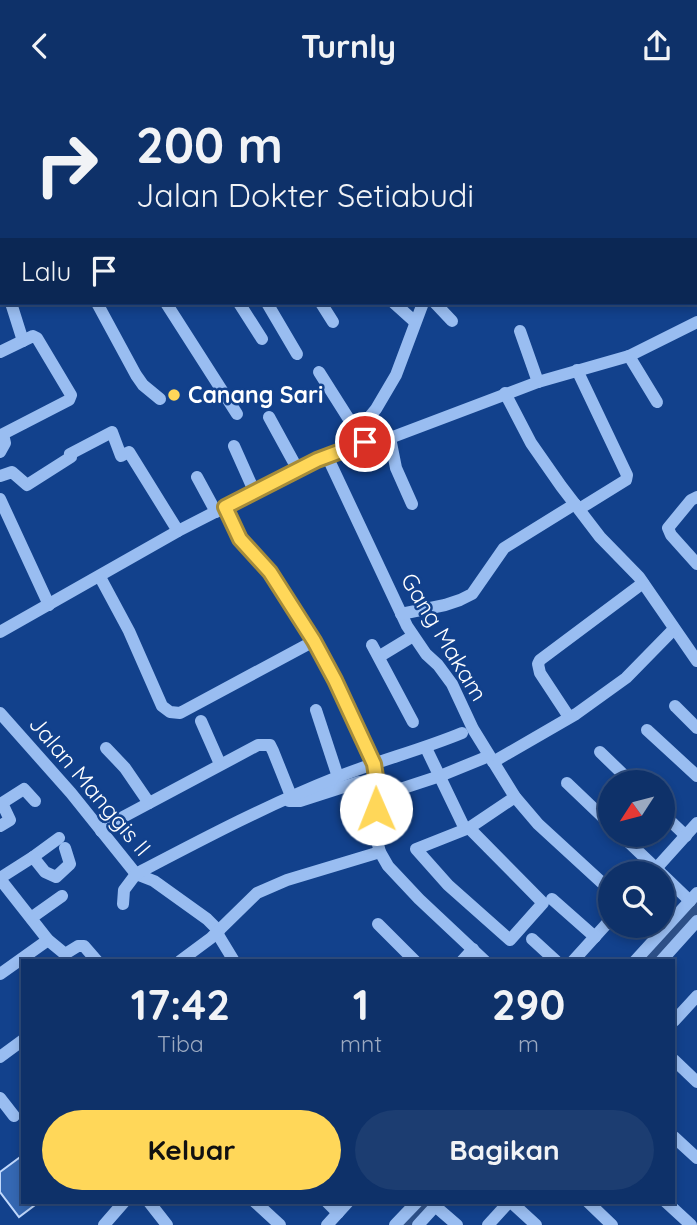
<!DOCTYPE html>
<html lang="id">
<head>
<meta charset="utf-8">
<style>
  :root { --surface:#0e3169; --page:#1c3d71; --text:#f1f3f6; --muted:#9ba9c0; --line:#2e4c7d; --accent:#ffd759 }
  body { margin:0; font-family:Quicksand,sans-serif; background:var(--page); color:var(--text); height:100vh; display:flex; flex-direction:column; font-size:26px; white-space:nowrap }
  * { box-sizing:border-box; margin:0 }
  p { font-size:23px; color:var(--muted) }
  .icon { flex:none; width:38px; height:38px; fill:none; stroke:currentColor; stroke-width:2; stroke-linecap:round; stroke-linejoin:round }
  .map { position:relative; flex:1; overflow:hidden }
  .sheet { position:absolute; left:21px; top:868px; width:654px; height:245px; display:flex; flex-direction:column; background:var(--surface); border-radius:0px; box-shadow:0 4px 10px #0003,0 0 0 2px var(--line) }
  .sheet>* { flex:none }
  .banner { position:absolute; left:0px; top:0px; width:698px; height:214px; box-shadow:0 4px 10px #0003,0 0 0 2px var(--line); background:#0e3169; color:var(--text); overflow:hidden }
  .needle { width:46px; rotate:234deg }
  .tools { position:absolute; left:598px; top:679px; display:grid; gap:14px }
  .tools a { display:grid; place-items:center; width:77px; height:77px; border-radius:50%; background:var(--surface); box-shadow:0 4px 10px #0003,0 0 0 2px var(--line); font-size:35px }
  .pin { position:absolute; display:grid; place-items:center; width:60px; height:60px; color:#fff; margin:-30px; border:4px solid #fff; border-radius:50%; box-shadow:0 2px 7px #0007 }
  .me { position:absolute; width:77px; margin:-38px; rotate:359deg; stroke-linejoin:round; filter:drop-shadow(0 0 5px #0008) }
  .turn { display:flex; align-items:center; gap:24px; height:147px; padding:0 21px; font-size:32px }
  .turn .icon { width:91px; height:91px; stroke-width:2.5 }
  .turn b { display:block; font-size:49px; line-height:60px }
  .then { display:flex; align-items:center; height:66px; padding:0 21px; background:#0003; gap:14px; font-size:26px }
  .eta { display:flex; justify-content:space-evenly; align-items:center; height:119px; text-align:center }
  .eta b { font-size:42px; font-weight:700; line-height:49px }
  .button { display:flex; gap:14px; margin-top:auto; padding:14px 21px }
  .button a { flex:1; height:80px; border-radius:42px; background:var(--accent); color:#111; font-size:28px; font-weight:700; line-height:80px; text-align:center }
  .button a+a { background:var(--page); color:var(--text) }
  header { display:flex; justify-content:space-between; align-items:center; height:91px; padding:0 21px; background:var(--surface); font-size:32px; font-weight:700 }
  .map>svg:first-child { display:block }
  .lines { fill:none; stroke-linecap:round; stroke-linejoin:round }
  .river { stroke:#2d5088; stroke-width:21 }
  .building { fill:#3568b3; stroke:#c0d8fc; stroke-width:2 }
  .minor { stroke:#99bdf1; stroke-width:12 }
  .route-casing { stroke:#a68c3a; stroke-width:18 }
  .route { stroke:#ffd759; stroke-width:12 }
  .poi-dot { fill:#ffd759; stroke:#12418c; stroke-width:2.5 }
  .labels { text-anchor:middle; stroke-width:5; stroke-linejoin:round; paint-order:stroke }
  .poi-label { font-size:23px; font-weight:bold; fill:#fff; stroke:#12418c; text-anchor:start }
  .street-label { font-size:23px; fill:#fff; stroke:#12418c }
</style>
</head>
<body>
<header><svg class="icon" aria-label="back" viewBox="0 0 24 24"><path d="M15 5l-7 7 7 7"/></svg>Turnly<svg class="icon" aria-label="share" viewBox="0 0 24 24"><path d="M12 15V3M7 8l5-5 5 5M5 13v7h14v-7"/></svg></header>
<div class="map">
<svg width="697" height="1134" viewBox="0 0 697 1134">
  <rect width="100%" height="100%" fill="#12418c"/>
  <g class="lines">
    <g class="river">
      <path d="M651,870L697,818"/>
      <path d="M409,1134L430,1111"/>
    </g>
  </g>
  <path class="building" d="M23,1064V1111H39L19,1126L0,1101V1081Z"/>
  <g class="lines">
    <g class="minor">
      <path d="M34,0L35,2"/>
      <path d="M196,0L197,2"/>
      <path d="M461,0L462,2"/>
      <path d="M516,0L517,2"/>
      <path d="M215,2L218,0"/>
      <path d="M371,2L373,0"/>
      <path d="M696,51H697"/>
      <path d="M696,155L697,156"/>
      <path d="M0,161H2"/>
      <path d="M0,175L2,180"/>
      <path d="M11,212L23,250"/>
      <path d="M97,212L136,284L143,294L160,308"/>
      <path d="M166,212L237,323"/>
      <path d="M239,212L262,248"/>
      <path d="M267,212L297,263"/>
      <path d="M321,212L333,231"/>
      <path d="M394,212L414,230"/>
      <path d="M435,212L452,230"/>
      <path d="M520,240L538,291"/>
      <path d="M0,261L33,245L37,247L71,304L69,309L3,343L5,352L0,361"/>
      <path d="M629,265L657,311"/>
      <path d="M577,279L627,384L626,389L579,418"/>
      <path d="M319,281L357,341"/>
      <path d="M505,302L531,352L561,395L600,446L639,486L697,570"/>
      <path d="M269,326L298,379"/>
      <path d="M390,347L396,377L412,413"/>
      <path d="M358,353L355,348L357,341L376,318L396,284L423,212"/>
      <path d="M234,355L255,402"/>
      <path d="M327,365L407,535L426,563L438,574L452,593L473,638L515,706L538,733L611,800"/>
      <path d="M0,385L12,381L27,394L71,366L70,363L112,341L121,365L129,361L178,440"/>
      <path d="M197,386L216,421"/>
      <path d="M697,406L691,409L668,437L671,444L697,473"/>
      <path d="M0,408L49,514"/>
      <path d="M225,417L241,448L270,481L314,550L374,673L379,705L375,742L380,761L388,775L419,808L485,870"/>
      <path d="M100,486L129,540L162,615L170,621L180,622L314,550"/>
      <path d="M401,523L445,514L460,509L472,503L504,457L575,413"/>
      <path d="M0,541L178,440L317,369L358,353L390,347L538,291L629,265L697,231"/>
      <path d="M372,554L413,631"/>
      <path d="M380,565L413,545"/>
      <path d="M675,615L697,637"/>
      <path d="M316,619L338,686"/>
      <path d="M0,622L71,702L136,783L154,790L207,828L219,840"/>
      <path d="M569,626L540,582L538,573L540,569L643,492"/>
      <path d="M201,630L220,673"/>
      <path d="M647,639L697,685"/>
      <path d="M106,657L125,677L149,712"/>
      <path d="M426,657L465,738"/>
      <path d="M600,661L631,691"/>
      <path d="M493,671L576,623L626,587L674,538"/>
      <path d="M567,692L611,734"/>
      <path d="M379,705L440,685L489,665"/>
      <path d="M289,710H300L359,691"/>
      <path d="M663,723L686,745"/>
      <path d="M0,735L10,729L2,712L24,698L35,710"/>
      <path d="M469,737L543,812L510,849L448,794L416,758L469,737L515,706"/>
      <path d="M101,740L123,726L258,654H270L273,660L291,705"/>
      <path d="M621,744L661,782"/>
      <path d="M33,766L59,747"/>
      <path d="M652,782L697,732"/>
      <path d="M663,784L690,810"/>
      <path d="M0,787L33,766L45,781L56,786L70,773L65,757"/>
      <path d="M0,788L48,849L65,863L78,855H84L97,870"/>
      <path d="M552,808L595,846"/>
      <path d="M123,813L124,799L136,783C201,749 267,714 335,687C377,670 421,659 462,642"/>
      <path d="M31,827L62,805"/>
      <path d="M378,833L415,870"/>
      <path d="M217,842L234,870"/>
      <path d="M532,848L556,870"/>
      <path d="M180,870L211,847L257,802L287,789L380,761"/>
      <path d="M462,870L473,858"/>
      <path d="M573,870L611,828"/>
      <path d="M635,870L697,802"/>
      <path d="M661,870L697,830"/>
      <path d="M0,883L48,849"/>
      <path d="M674,930L697,905"/>
      <path d="M0,966L23,949"/>
      <path d="M674,969L697,991"/>
      <path d="M0,1007L14,1025"/>
      <path d="M674,1046L697,1067"/>
      <path d="M149,1111L167,1134"/>
      <path d="M255,1111L280,1134"/>
      <path d="M327,1111L338,1122"/>
      <path d="M511,1111L536,1134"/>
      <path d="M588,1111L612,1134"/>
      <path d="M666,1111L691,1134"/>
      <path d="M435,1115L457,1134"/>
      <path d="M104,1134L124,1111"/>
      <path d="M327,1134L348,1111"/>
      <path d="M395,1134L417,1111"/>
      <path d="M418,1134L439,1111"/>
      <path d="M488,1134L509,1111"/>
    </g>
  </g>
  <g class="lines">
    <g class="route-casing">
      <path id="route" d="M365,351L317,369L225,416L240,448L270,481L314,550L335,589L374,673L379,705L376,718"/>
    </g>
    <use href="#route" class="route"/>
  </g>
  <circle class="poi-dot" cx="174" cy="304" r="7"/>
  <g class="labels">
    <g class="poi-label">
      <text x="188" y="312">Canang Sari</text>
    </g>
    <g class="street-label">
      <text transform="translate(444 546) rotate(59)" y="8">Gang Makam</text>
      <text transform="translate(90 695) rotate(50)" y="8">Jalan Manggis II</text>
    </g>
  </g>
</svg>
<div class="tools">
<a><svg class="needle" viewBox="-14 -14 28 28"><path d="M0-13l5 13h-10z" fill="#e53935"/><path d="M0 13l5-13h-10z" fill="#9ba9c0"/></svg></a>
<a><svg class="icon" aria-label="search" viewBox="0 0 24 24"><circle cx="10" cy="10" r="6"/><path d="M15 15l6 6"/></svg></a>
</div>
<div class="pin" style="left:365px;top:351px;background:#d93025"><svg class="icon" aria-label="arrive" viewBox="0 0 24 24"><path d="M6 21V4h12l-3 4 3 4H6"/></svg></div>
<svg class="me" style="left:376px;top:718px" viewBox="-20 -20 40 40"><circle r="19" fill="#fff"/><path d="M0-13L10 11 0 6-10 11z" fill="#ffd759"/></svg>
<div class="banner">
<div class="turn"><svg class="icon" aria-label="right" viewBox="0 0 24 24"><path d="M7 20v-9h11M14 6l5 5-5 5"/></svg><div><b>200 m</b>Jalan Dokter Setiabudi</div></div>
<div class="then">Lalu<svg class="icon" aria-label="arrive" viewBox="0 0 24 24"><path d="M6 21V4h12l-3 4 3 4H6"/></svg></div>
</div>
<section class="sheet">
<div class="eta">
<div><b>17:42</b><p>Tiba</p></div>
<div><b>1</b><p>mnt</p></div>
<div><b>290</b><p>m</p></div>
</div>
<div class="button"><a>Keluar</a><a>Bagikan</a></div>
</section>
</div>
</body>
</html>
